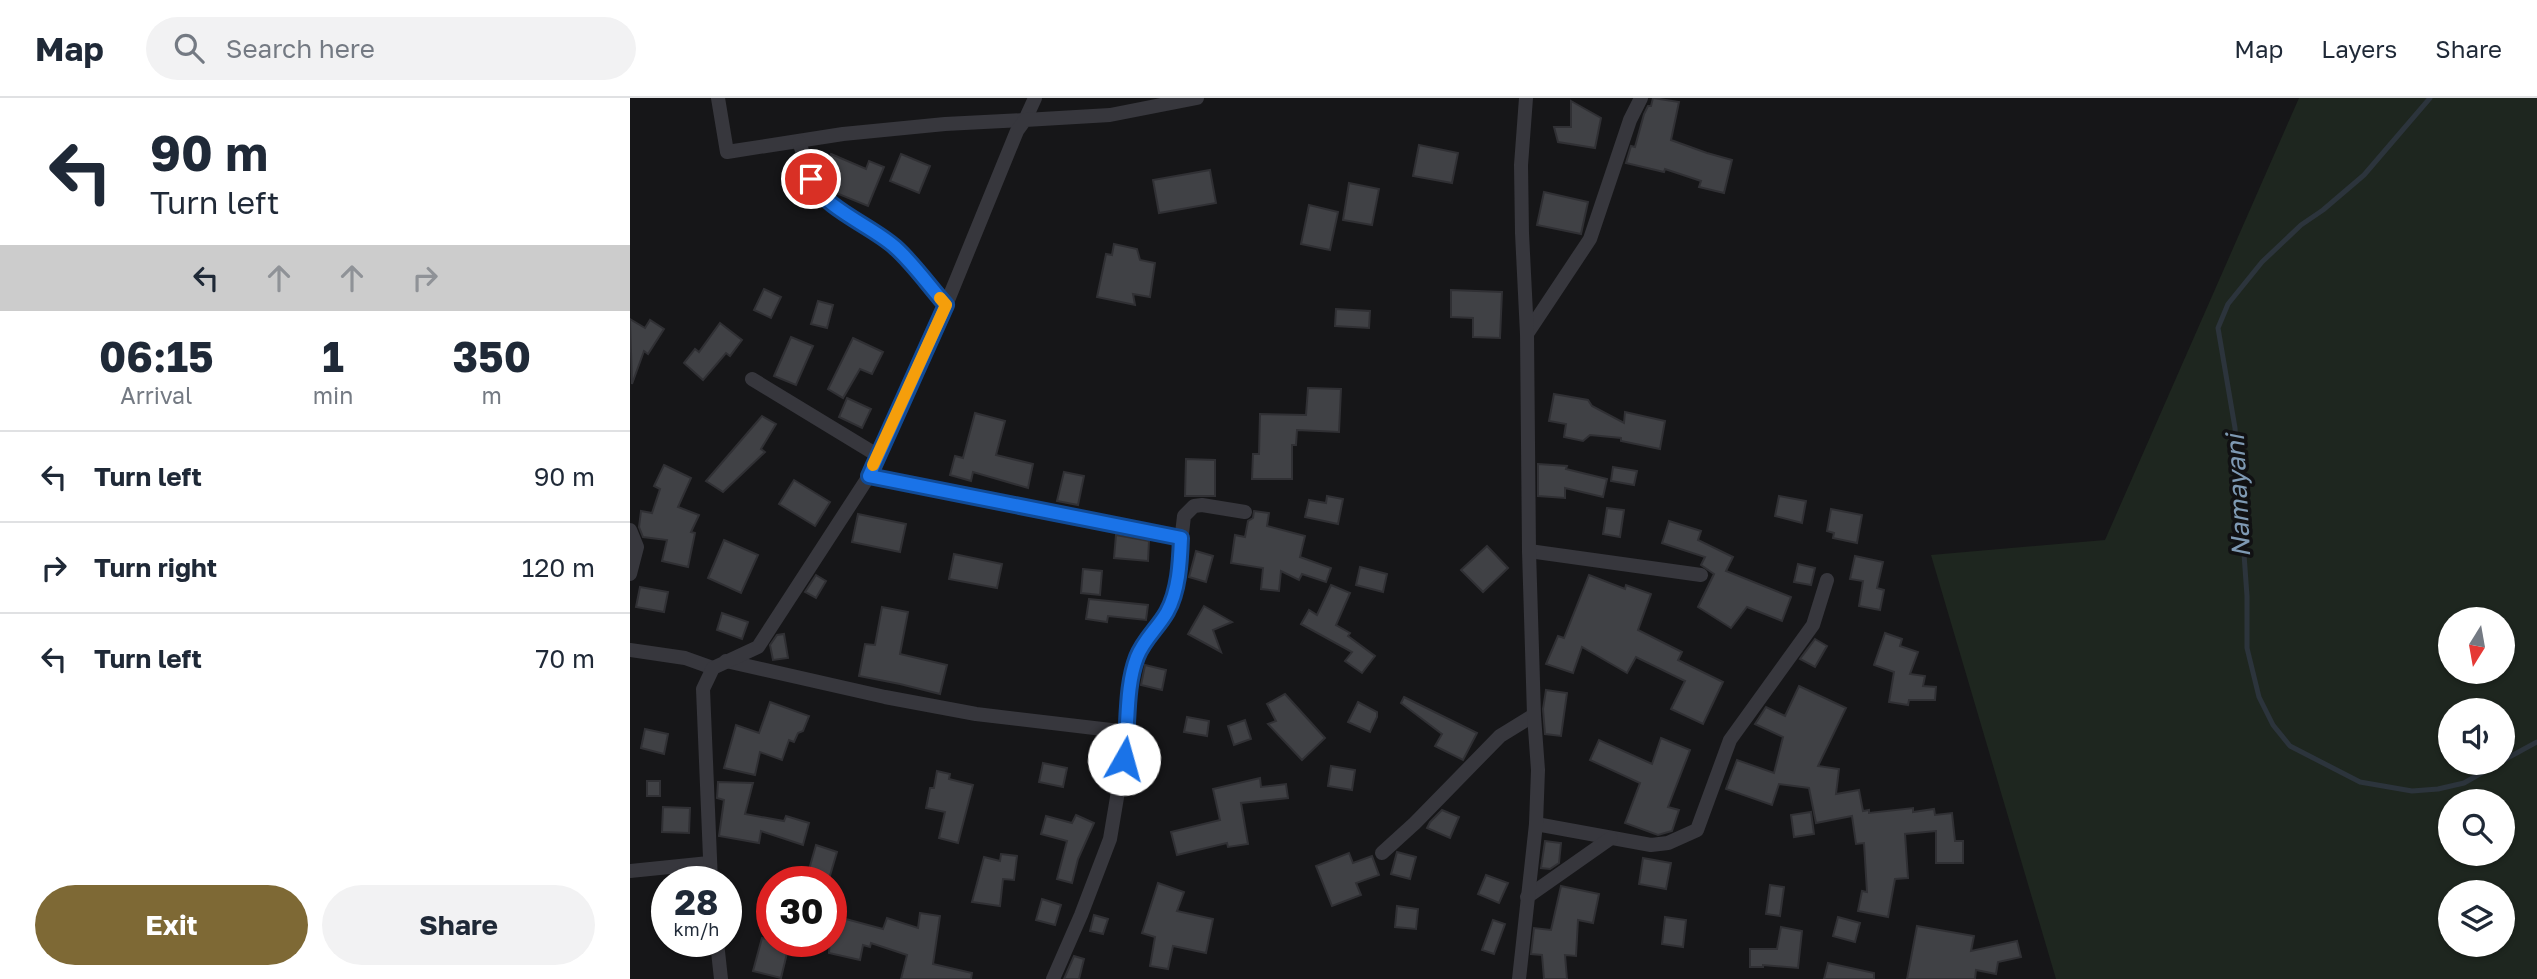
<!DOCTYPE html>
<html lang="en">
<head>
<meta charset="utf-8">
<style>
  :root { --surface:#fff; --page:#f2f2f3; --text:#1f2937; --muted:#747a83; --line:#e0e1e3; --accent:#7e6935 }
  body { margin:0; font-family:"Golos Text",sans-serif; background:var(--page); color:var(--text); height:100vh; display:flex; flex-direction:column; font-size:26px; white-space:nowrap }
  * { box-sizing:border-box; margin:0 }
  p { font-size:23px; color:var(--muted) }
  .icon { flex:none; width:38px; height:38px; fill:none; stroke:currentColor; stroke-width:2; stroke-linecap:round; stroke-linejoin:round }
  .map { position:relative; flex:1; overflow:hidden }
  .panel { display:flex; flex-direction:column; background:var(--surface); width:630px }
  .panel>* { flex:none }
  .guide { background:#fff; color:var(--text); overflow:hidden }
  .needle { width:46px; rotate:191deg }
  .tools { position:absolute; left:1808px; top:509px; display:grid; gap:14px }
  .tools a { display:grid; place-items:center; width:77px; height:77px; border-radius:50%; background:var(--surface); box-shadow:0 2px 5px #0004; font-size:35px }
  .speed { position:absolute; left:21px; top:768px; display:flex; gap:14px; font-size:35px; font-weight:700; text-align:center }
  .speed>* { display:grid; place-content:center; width:91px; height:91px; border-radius:50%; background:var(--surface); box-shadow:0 2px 5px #0004; line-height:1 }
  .speed small { font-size:18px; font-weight:400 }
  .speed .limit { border:10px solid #d22; background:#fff; color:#111 }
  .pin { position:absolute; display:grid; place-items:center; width:60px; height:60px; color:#fff; margin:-30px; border:4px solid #fff; border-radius:50%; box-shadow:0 2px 7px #0007 }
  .me { position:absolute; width:77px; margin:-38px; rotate:7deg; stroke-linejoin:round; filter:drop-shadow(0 0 5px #0008) }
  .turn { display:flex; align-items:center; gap:24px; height:147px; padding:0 35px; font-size:32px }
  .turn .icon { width:91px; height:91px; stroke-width:2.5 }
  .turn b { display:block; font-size:49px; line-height:60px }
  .lanes { display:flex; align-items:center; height:66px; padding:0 35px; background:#0003; justify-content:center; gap:35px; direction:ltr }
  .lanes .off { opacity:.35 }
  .eta { display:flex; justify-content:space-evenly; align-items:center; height:119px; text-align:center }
  .eta b { font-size:42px; font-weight:700; line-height:49px }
  .button { display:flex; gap:14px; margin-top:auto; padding:14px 35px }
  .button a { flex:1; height:80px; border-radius:42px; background:var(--accent); color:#fff; font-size:28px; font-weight:700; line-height:80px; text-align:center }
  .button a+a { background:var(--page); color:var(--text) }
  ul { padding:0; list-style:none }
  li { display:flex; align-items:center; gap:21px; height:91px; padding:0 35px; border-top:2px solid var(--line) }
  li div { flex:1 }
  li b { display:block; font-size:26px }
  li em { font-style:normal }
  header { display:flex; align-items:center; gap:42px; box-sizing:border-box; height:98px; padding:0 35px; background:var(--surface); border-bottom:2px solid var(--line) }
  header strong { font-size:33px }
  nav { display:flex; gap:38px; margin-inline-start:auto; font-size:24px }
  .search { width:490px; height:63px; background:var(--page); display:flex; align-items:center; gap:18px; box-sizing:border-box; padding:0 24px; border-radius:38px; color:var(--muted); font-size:26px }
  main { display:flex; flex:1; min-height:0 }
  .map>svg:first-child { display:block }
  .green { fill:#1e261f; fill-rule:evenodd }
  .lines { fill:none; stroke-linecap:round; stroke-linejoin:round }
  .stream { stroke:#2c343c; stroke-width:5 }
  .building { fill:#404145; stroke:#303034; stroke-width:2 }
  .minor { stroke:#37373d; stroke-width:14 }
  .route-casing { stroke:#114b97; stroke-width:18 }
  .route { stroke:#1a73e8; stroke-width:12 }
  .slow { stroke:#f59e0b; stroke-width:12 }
  .labels { text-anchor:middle; stroke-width:7; stroke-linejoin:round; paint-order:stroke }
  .water-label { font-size:26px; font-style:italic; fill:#7e99b3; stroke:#111113 }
</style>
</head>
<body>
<header>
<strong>Map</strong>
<div class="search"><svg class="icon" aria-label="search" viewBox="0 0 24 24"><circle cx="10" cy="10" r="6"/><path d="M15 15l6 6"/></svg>Search here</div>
<nav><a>Map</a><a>Layers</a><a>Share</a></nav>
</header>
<main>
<section class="panel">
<div class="guide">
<div class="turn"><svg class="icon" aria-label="left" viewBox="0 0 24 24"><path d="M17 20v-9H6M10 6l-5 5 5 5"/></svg><div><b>90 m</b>Turn left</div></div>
<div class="lanes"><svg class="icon" aria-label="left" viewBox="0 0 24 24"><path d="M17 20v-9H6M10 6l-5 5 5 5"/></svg><svg class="icon off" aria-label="ahead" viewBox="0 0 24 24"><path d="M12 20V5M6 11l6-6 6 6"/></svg><svg class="icon off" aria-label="ahead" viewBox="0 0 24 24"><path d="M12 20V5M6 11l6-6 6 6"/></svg><svg class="icon off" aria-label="right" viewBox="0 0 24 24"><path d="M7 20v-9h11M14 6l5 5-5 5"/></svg></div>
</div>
<div class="eta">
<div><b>06:15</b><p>Arrival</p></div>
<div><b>1</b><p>min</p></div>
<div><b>350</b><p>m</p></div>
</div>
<ul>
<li><svg class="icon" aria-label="left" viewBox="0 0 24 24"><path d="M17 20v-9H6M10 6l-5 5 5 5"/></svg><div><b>Turn left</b></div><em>90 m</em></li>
<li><svg class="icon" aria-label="right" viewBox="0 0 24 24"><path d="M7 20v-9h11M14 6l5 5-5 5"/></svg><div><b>Turn right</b></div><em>120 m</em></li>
<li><svg class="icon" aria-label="left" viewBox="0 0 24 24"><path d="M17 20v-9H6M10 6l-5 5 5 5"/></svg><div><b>Turn left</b></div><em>70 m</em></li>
</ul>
<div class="button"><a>Exit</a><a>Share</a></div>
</section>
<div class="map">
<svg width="1907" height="881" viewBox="0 0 1907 881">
  <rect width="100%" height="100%" fill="#161618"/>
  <path class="green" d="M1669,0H1907V881H1426L1301,457L1475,442ZM1820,522H1872V574H1820ZM1820,612H1872V665H1820ZM1820,704H1872V756H1820ZM1820,794H1872V847H1820Z"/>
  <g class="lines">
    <g class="stream">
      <path d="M1800,0L1734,77L1693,112L1671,127L1632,164L1598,206L1588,230L1605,330L1617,498V550L1629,599L1643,627L1660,648L1730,684L1782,693L1808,691L1834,685L1869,665"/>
      <path d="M1872,663L1907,644"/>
    </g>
  </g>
  <g class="building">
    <path d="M1023,0L1049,4L1041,42L1077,55L1102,62L1094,95L1069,89L1071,83L1035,71L1034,74L996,65L1001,48L1005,49L1014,16L1018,8H1021Z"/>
    <path d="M941,3L971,20L965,50L928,44L924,29H941Z"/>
    <path d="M789,47L828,55L822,85L783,78Z"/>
    <path d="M201,56L236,71L239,63L254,69L238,108L201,93L193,85L191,79Z"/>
    <path d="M271,56L300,68L289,95L260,83Z"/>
    <path d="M580,72L586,105L529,115L523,82Z"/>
    <path d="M719,85L749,91L742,127L713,122Z"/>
    <path d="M914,94L958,104L951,136L907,127Z"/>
    <path d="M679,107L708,114L700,152L671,146Z"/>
    <path d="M484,146L507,151L510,162L525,165L520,199L503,196L505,207L467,199L476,156L482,157Z"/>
    <path d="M134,191L151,199L141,220L124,212Z"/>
    <path d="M821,192L872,194L870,240L843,239V220L821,219Z"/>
    <path d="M188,203L203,207L197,230L181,226Z"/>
    <path d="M706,211L740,213L739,230L705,228Z"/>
    <path d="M0,221L15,230L20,222L34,231L18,256L14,253L2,286Z"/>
    <path d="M90,225L112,242L100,258L96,255L73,282L54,265L65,251L69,254Z"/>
    <path d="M161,239L183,248L166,287L144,278Z"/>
    <path d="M223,240L253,254L242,276L230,271L213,300L198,291Z"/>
    <path d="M678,290L711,291L709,334L667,332L666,347H662V381H622L623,356H629L630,316L676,317Z"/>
    <path d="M924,296L958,302L962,308L994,325L995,314L1035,323L1030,351L991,343V340L960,337L953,343L934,339L936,326L919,323Z"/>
    <path d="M217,300L241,311L232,330L209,319Z"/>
    <path d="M345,315L375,323L366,357L403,366L398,390L343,374L341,383L320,377L325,358L333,360Z"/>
    <path d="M132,318L146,326L131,351L135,354L93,394L76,383Z"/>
    <path d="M556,361L585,362V398H555Z"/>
    <path d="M908,366L937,368L936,371L977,381L973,399L935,390V400L908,398Z"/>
    <path d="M34,367L61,380L48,409L69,417L61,434L65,435L58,469L32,463L37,442L13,439L9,429L11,413L22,415L30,391L24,388Z"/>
    <path d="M983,369L1007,373L1004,387L981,383Z"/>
    <path d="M434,374L454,378L448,407L427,403Z"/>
    <path d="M164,382L200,404L185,428L149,406Z"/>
    <path d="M697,398L713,401L708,426L675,419L679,402L696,405Z"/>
    <path d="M1149,398L1176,403L1172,425L1145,418Z"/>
    <path d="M977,410L994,412L990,439L973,436Z"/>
    <path d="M1201,411L1232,417L1227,445L1203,440L1204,435L1197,433Z"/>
    <path d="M624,413L639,415L637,428L675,438L670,459L701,470L696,484L672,476L669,482L651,473L649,493L631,491L633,470L601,465L605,437L615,439L618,423L623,420Z"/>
    <path d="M228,416L276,426L270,454L222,444Z"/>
    <path d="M1039,423L1071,433L1068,442L1103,459L1096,473L1161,499L1152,523L1117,509L1101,530L1068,509L1084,476L1071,467L1075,459L1032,445Z"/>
    <path d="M486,437L519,443L518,463L484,460Z"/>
    <path d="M94,442L128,457L111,495L78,480Z"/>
    <path d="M857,448L878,470L853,494L831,472Z"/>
    <path d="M566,453L583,458L576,484L559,479Z"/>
    <path d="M324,456L372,466L367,490L319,481Z"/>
    <path d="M1225,458L1253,464L1247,490L1254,492L1250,512L1229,508L1233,483L1220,481Z"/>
    <path d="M1168,466L1185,470L1181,487L1164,484Z"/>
    <path d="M730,469L757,476L753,494L726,487Z"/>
    <path d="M453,471L472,473L470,497L451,495Z"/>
    <path d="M186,477L196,483L186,500L175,494Z"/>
    <path d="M959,477L995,491L996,487L1021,496L1008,532L1052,554L1048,562L1093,584L1073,626L1041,611L1055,583L1006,559L997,575L952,549L943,575L916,566L928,538L934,540Z"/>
    <path d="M701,487L720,495L706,527L720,535L718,538L745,558L732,575L715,563L722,554L671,526L679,512L687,517Z"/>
    <path d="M10,489L38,494L34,514L6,509Z"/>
    <path d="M459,501L518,507L516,522L478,518L477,524L456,521Z"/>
    <path d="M574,508L602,524L583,532L591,554L558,536Z"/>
    <path d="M252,509L278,514L270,556L317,567L310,596L270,586L229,578L235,546L245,547Z"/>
    <path d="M92,515L118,524L112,541L87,532Z"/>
    <path d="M1255,535L1272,541L1270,548L1288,554L1280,576L1295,578L1293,588L1306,589L1305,602H1279L1278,607L1259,604L1264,574L1244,567Z"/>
    <path d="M154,536L158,560L143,562L140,547L147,537Z"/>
    <path d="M1185,541L1197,548L1185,569L1170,561Z"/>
    <path d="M515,567L536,572L532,592L511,587Z"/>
    <path d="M1169,588L1216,610L1188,668L1209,671L1206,696L1229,692L1233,713L1239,712V715L1283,710V714L1304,711L1305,717L1322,715L1325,743H1333V765H1306V733L1275,736L1278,780L1265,781L1258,819L1228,813L1232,793L1237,794L1234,745L1226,746L1222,718L1186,725L1179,690L1149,686L1142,707L1096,691L1107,662L1144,675L1153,639L1125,626L1136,609L1155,618Z"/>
    <path d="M916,592L937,595L931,638L915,636L913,611Z"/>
    <path d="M655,596L695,640L672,662L638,626L646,623L637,606Z"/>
    <path d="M774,599L847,635L833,662L805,648L812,636L771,605Z"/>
    <path d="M140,604L179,618L173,633L168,635L164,644L159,642L152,662L130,654L125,677L94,670L106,627L129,635Z"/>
    <path d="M728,604L747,614V619L740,634L718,624Z"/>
    <path d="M557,619L579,623L577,638L554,634Z"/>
    <path d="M615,622L621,641L604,647L598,628Z"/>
    <path d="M15,631L38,636L34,656L11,650Z"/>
    <path d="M1031,640L1060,652L1038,709L1049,712L1042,733L1028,737L995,725L1010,685L960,662L969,642L1022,666Z"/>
    <path d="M413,665L437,670L433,689L409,684Z"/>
    <path d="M701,668L725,672L722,692L698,688Z"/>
    <path d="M307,673L320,676L319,681L343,687L328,745L309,740L315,714L296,710L300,690H304Z"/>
    <path d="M630,680L631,689L656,686L658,700L611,705L618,746L598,749L597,745L547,757L541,734L590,722L583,691Z"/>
    <rect x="17" y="683" width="13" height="15"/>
    <path d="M88,684L123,685L115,716L154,723L156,718L179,725L173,747L131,733L129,745L89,738L94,702L87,700Z"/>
    <path d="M33,709L60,710L59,735L32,734Z"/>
    <path d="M812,712L829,719L820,740L797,730L800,724Z"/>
    <path d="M1181,714L1184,736L1164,739L1161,717Z"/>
    <path d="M446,717L464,725L448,761L442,785L427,781L437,743L411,736L416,718L442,725Z"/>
    <path d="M915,743L931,745L929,765L920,771L911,770Z"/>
    <path d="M186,747L207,754L199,781L178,775Z"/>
    <path d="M767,754L786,759L780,781L761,776Z"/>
    <path d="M719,755L723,765L742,758L749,777L726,785L731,797L702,808L686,768Z"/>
    <path d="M371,756L387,758L384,782L373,781L370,808L342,804L354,759L370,763Z"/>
    <path d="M1013,760L1041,765L1036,791L1009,786Z"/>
    <path d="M856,777L878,785L869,805L848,796Z"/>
    <path d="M528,785L554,794L547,813L583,821L576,855L543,848L538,871L520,868L525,839L512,835Z"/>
    <path d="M1140,787L1154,789L1150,818L1136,816Z"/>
    <path d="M931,788L969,796L963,825L948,822L946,858L935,857L937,881H914L912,857L901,856L904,830L921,832Z"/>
    <path d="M412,801L431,807L425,827L406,822Z"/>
    <path d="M767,808L788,811L786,831L765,829Z"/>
    <path d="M290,815L310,818L303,866L342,875L341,881H271L277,857L241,845L240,849L233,847L230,862L199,855L201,817L253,831L257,820L288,830Z"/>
    <path d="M464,817L478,821L473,836L460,833Z"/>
    <path d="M1035,819L1056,822L1053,849L1032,846Z"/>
    <path d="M1208,819L1230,825L1225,844L1203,838Z"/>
    <path d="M863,822L875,826L864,856L852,852Z"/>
    <path d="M1287,828L1344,838L1341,853L1387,843L1391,859L1368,864L1366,876L1346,872L1345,881H1277Z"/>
    <path d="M1151,829L1172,833L1168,870L1133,867V869H1120V851H1147Z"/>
    <path d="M132,840L159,847L151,880L123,873Z"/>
    <path d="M444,858L454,861L449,881H434Z"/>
    <path d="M1198,865L1244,875V881H1194Z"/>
  </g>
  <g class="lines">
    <g class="minor">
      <path d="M88,0L97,54L213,36L315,26L395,22L405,0"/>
      <path d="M169,44L185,90L198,103L266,150L316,207"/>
      <path d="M897,236L960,141L1000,22L1011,0"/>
      <path d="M122,281L247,357"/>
      <path d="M239,378L552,440"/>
      <path d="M0,432L7,449L0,476"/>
      <path d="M899,453L1071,477"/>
      <path d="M0,552L55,560L83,570"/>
      <path d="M96,563L255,599L346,616L498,634"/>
      <path d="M906,726L1021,747L1038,745L1067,732L1100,642L1183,527L1197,482"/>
      <path d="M752,755L785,725L870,638L904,617"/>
      <path d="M0,773L79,765"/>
      <path d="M81,784L73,591L83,570L128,549L239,378L316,207L387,33L395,22L480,17L567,0"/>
      <path d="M897,799L981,740"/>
      <path d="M87,844L91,881"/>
      <path d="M423,881L451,817L480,741L498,634L500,591L507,560L519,537L536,516L545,497L554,418L564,408L572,407L615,414"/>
      <path d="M889,881L906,726L908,672L904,617L899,453L897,236L892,135L891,67L896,0"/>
    </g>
  </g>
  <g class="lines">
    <g class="route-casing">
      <path id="route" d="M181,81C193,110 242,128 265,149C284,166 299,188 316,207L239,378L551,440C550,464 549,492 537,514C528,530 514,541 507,559C495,590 499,628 494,661"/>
    </g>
    <use href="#route" class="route"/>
    <path class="slow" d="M243,367L316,207L310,200"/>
  </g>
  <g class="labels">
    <g class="water-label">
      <text transform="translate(1608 398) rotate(-93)" y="9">Namayani</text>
    </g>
  </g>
</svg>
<div class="tools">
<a><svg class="needle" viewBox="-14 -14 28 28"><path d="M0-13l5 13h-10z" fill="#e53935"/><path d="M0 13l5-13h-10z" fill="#747a83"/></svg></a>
<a><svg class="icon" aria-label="sound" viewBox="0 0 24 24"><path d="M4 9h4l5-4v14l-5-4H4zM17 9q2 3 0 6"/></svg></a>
<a><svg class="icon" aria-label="search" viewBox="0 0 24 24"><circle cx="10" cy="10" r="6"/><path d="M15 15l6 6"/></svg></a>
<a><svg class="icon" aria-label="layers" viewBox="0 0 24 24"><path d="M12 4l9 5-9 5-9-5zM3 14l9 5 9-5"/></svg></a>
</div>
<div class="speed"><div>28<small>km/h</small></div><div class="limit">30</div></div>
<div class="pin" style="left:181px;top:81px;background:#d93025"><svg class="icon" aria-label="arrive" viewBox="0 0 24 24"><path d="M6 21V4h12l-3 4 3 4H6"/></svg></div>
<svg class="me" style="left:494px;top:661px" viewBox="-20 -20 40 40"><circle r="19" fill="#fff"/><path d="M0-13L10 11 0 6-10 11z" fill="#1a73e8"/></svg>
</div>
</main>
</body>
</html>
